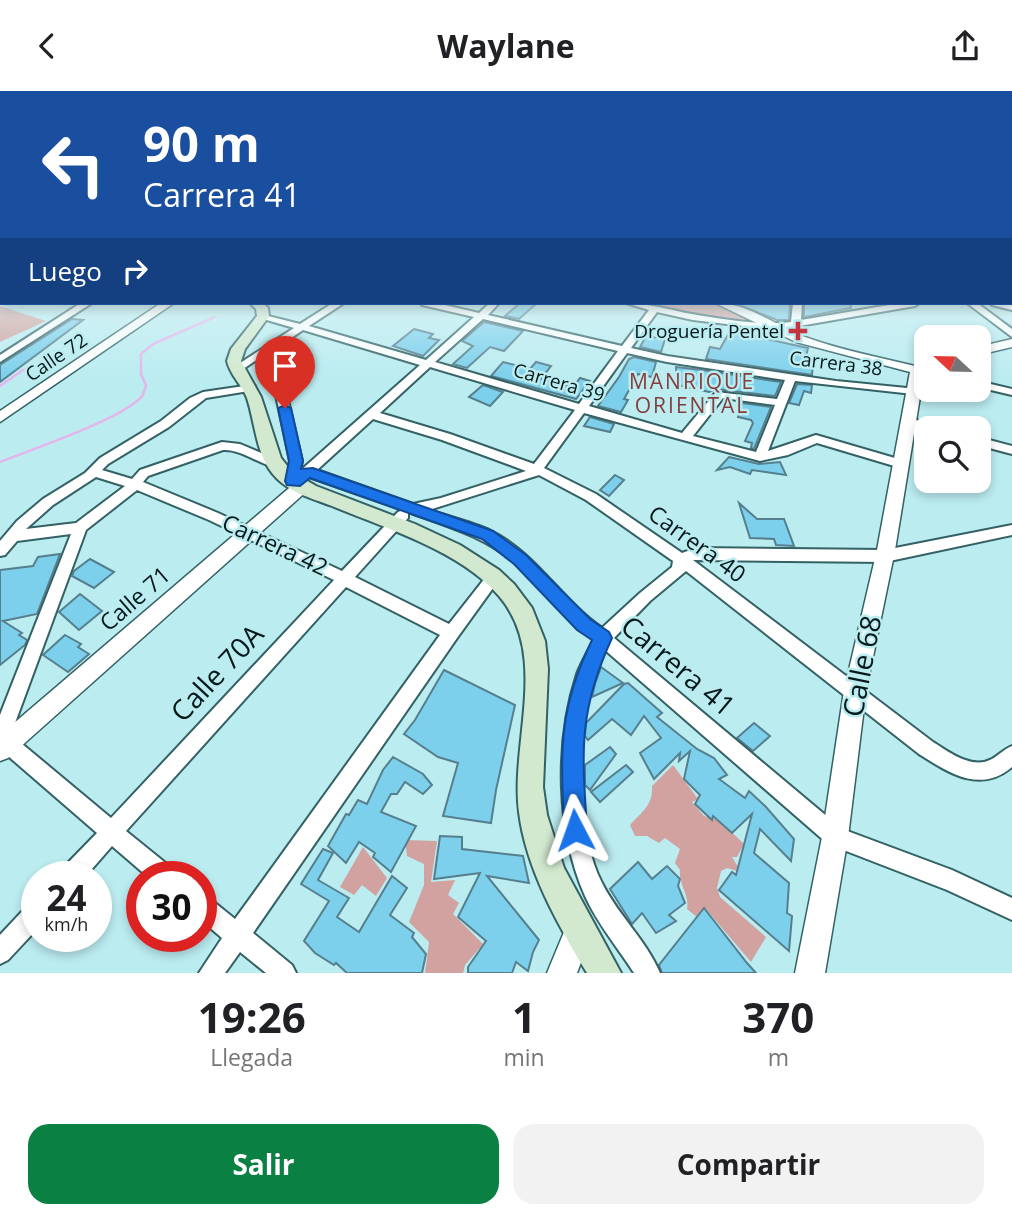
<!DOCTYPE html>
<html lang="es">
<head>
<meta charset="utf-8">
<style>
  :root { --surface:#fff; --page:#f2f2f2; --text:#202124; --muted:#757577; --accent:#0b8043 }
  body { margin:0; font-family:"Open Sans",sans-serif; background:var(--page); color:var(--text); height:100vh; display:flex; flex-direction:column; font-size:26px; white-space:nowrap }
  * { box-sizing:border-box; margin:0 }
  p { font-size:23px; color:var(--muted) }
  .icon { flex:none; width:38px; height:38px; fill:none; stroke:currentColor; stroke-width:2; stroke-linecap:round; stroke-linejoin:round }
  .map { position:relative; height:882px; overflow:hidden }
  .drawer { display:flex; flex-direction:column; background:var(--surface); flex:1 }
  .drawer>* { flex:none }
  .top-card { position:absolute; left:0px; top:0px; width:1013px; height:214px; box-shadow:0 4px 10px #0003; background:#1a4fa0; color:#fff; overflow:hidden }
  .needle { width:46px; rotate:292deg }
  .controls { position:absolute; left:914px; top:234px; display:grid; gap:14px }
  .controls a { display:grid; place-items:center; width:77px; height:77px; border-radius:14px; background:var(--surface); box-shadow:0 4px 10px #0003; font-size:35px }
  .speed { position:absolute; left:21px; top:770px; display:flex; gap:14px; font-size:35px; font-weight:700; text-align:center }
  .speed>* { display:grid; place-content:center; width:91px; height:91px; border-radius:50%; background:var(--surface); box-shadow:0 4px 10px #0003; line-height:1 }
  .speed small { font-size:18px; font-weight:400 }
  .speed .limit { border:10px solid #d22; background:#fff; color:#111 }
  .pin { position:absolute; display:grid; place-items:center; width:60px; height:60px; color:#fff; margin:-72px -30px; border-radius:50% 50% 50% 0; rotate:-45deg; box-shadow:0 0 7px #0007 }
  .pin .icon { rotate:45deg }
  .me { position:absolute; width:77px; margin:-38px; rotate:356deg; stroke-linejoin:round; filter:drop-shadow(0 0 5px #0008) }
  .turn { display:flex; align-items:center; gap:24px; height:147px; padding:0 28px; font-size:32px }
  .turn .icon { width:91px; height:91px; stroke-width:2.5 }
  .turn b { display:block; font-size:49px; line-height:60px }
  .then { display:flex; align-items:center; height:66px; padding:0 28px; background:#0003; gap:14px; font-size:26px }
  .eta { display:flex; justify-content:space-evenly; align-items:center; height:119px; text-align:center }
  .eta b { font-size:42px; font-weight:700; line-height:49px }
  .cta { display:flex; gap:14px; margin-top:auto; padding:14px 28px }
  .cta a { flex:1; height:80px; border-radius:21px; background:var(--accent); color:#fff; font-size:28px; font-weight:700; line-height:80px; text-align:center }
  .cta a+a { background:var(--page); color:var(--text) }
  header { display:flex; justify-content:space-between; align-items:center; height:91px; padding:0 28px; background:var(--surface); font-size:32px; font-weight:700 }
  .map>svg:first-child { display:block }
  .green { fill:#d2a2a0 }
  .lines { fill:none; stroke-linecap:round; stroke-linejoin:round }
  .stream { stroke:#e4b5eb; stroke-width:2.5 }
  .building { fill:#7dd0ec; stroke:#567f8e; stroke-width:2 }
  .minor-casing { stroke:#336164; stroke-width:4 }
  .tertiary-casing { stroke:#336164; stroke-width:3 }
  .secondary-casing { stroke:#336164; stroke-width:4 }
  .minor { fill:#fff; fill-rule:evenodd }
  .tertiary { fill:#fff; fill-rule:evenodd }
  .secondary { fill:#d2e9cf; fill-rule:evenodd }
  .route { fill:#1a73e8; stroke:#114b97; stroke-width:2 }
  .poi-dot { fill:#c4343f; stroke:#bbecf0; stroke-width:2.5 }
  .labels { text-anchor:middle; stroke-width:5; stroke-linejoin:round; paint-order:stroke }
  .far-poi-label { font-size:19px; fill:#05181a; stroke:#bbecf0; text-anchor:end }
  .far-street-label { font-size:19px; fill:#05181a; stroke:#bbecf0 }
  .far-neighbourhood-label { font-size:21px; letter-spacing:2px; fill:#863d3e; stroke:#bbecf0 }
  .street-label { font-size:23px; fill:#05181a; stroke:#bbecf0 }
  .near-street-label { font-size:28px; fill:#05181a; stroke:#bbecf0 }
</style>
</head>
<body>
<header><svg class="icon" aria-label="back" viewBox="0 0 24 24"><path d="M15 5l-7 7 7 7"/></svg>Waylane<svg class="icon" aria-label="share" viewBox="0 0 24 24"><path d="M12 15V3M7 8l5-5 5 5M5 13v7h14v-7"/></svg></header>
<div class="map">
<svg width="1012" height="882" viewBox="0 0 1012 882">
  <rect width="100%" height="100%" fill="#bbecf0"/>
  <g class="green">
    <path d="M632,212C674,212 721,203 754,232L713,229Z"/>
    <path d="M0,215L46,230L0,251Z"/>
    <path d="M673,674L698,708L692,711L704,725L719,729L744,753L737,766H732L741,781L727,777L721,780L717,797L720,806L766,846L751,871L705,817L697,826L687,818C690,804 678,793 680,779L675,772L680,758L665,747L659,752L647,745H635L630,734C643,720 653,714 652,695Z"/>
    <path d="M405,749L437,750L431,791L455,789L448,804L459,812L453,823L483,853L465,874L463,882H425L429,851L409,831L424,794V773L407,765Z"/>
    <path d="M363,756L387,787L376,805L362,794L354,804L340,796Z"/>
  </g>
  <g class="lines">
    <g class="stream">
      <path d="M0,295L23,279"/>
      <path d="M0,371C30,359 126,327 143,304C143,303 146,295 146,294L141,283V263L153,253L215,226"/>
    </g>
  </g>
  <g class="building">
    <path d="M520,212H537L519,228L505,225Z"/>
    <path d="M735,212H790L789,229H777Z"/>
    <path d="M804,212H850L851,217L804,226Z"/>
    <path d="M72,228L83,229L0,291V274Z"/>
    <path d="M484,231L523,240L504,260L490,256L467,277L453,273L473,255L462,250Z"/>
    <path d="M414,238L433,243L429,247L439,249L423,265L393,255Z"/>
    <path d="M730,240L808,257L805,270L813,271L812,284L706,268L710,256L720,258Z"/>
    <path d="M646,245L665,248L661,261L640,256Z"/>
    <path d="M634,266L656,271L652,286L638,283L624,308L628,309L621,321L598,315L619,286L629,268Z"/>
    <path d="M503,271L530,278L536,271L551,275L541,288L565,295H574L580,287L590,290L576,308L491,285Z"/>
    <path d="M676,276L702,279L781,291L775,305L716,298L709,301L677,294Z"/>
    <path d="M797,293L812,294L811,302L804,300L799,314L789,312Z"/>
    <path d="M483,294L503,301L490,315L469,306Z"/>
    <path d="M742,312L771,316L754,358L751,357L752,352L745,350L753,332L751,329L738,326Z"/>
    <path d="M590,326L614,333L610,341L584,335Z"/>
    <path d="M729,366L759,373L780,371L786,384L752,379L750,383L730,376L717,379Z"/>
    <path d="M615,384L624,389L609,405L600,399Z"/>
    <path d="M739,412L757,428H784L794,455L776,454L774,448L750,447Z"/>
    <path d="M60,463L37,523L3,530L22,542L19,544L27,549L25,554L0,574V479L33,475L38,466Z"/>
    <path d="M90,468L114,481L94,497L72,485L74,480Z"/>
    <path d="M80,503L102,520L79,539L59,521Z"/>
    <path d="M65,544L81,553L78,556L89,563L68,581L43,564Z"/>
    <path d="M601,576L623,592L592,606L595,593Z"/>
    <path d="M444,579L515,614L496,699L491,732L443,725L458,672L438,666L404,643L415,629Z"/>
    <path d="M628,592L662,622L657,626L697,658L714,667L727,684L719,688L745,707L749,700L766,716L794,748L791,770L760,738L754,762L789,792L787,822L792,825L789,860L719,799L732,781L736,784L752,723L732,742L713,725L712,729L695,713L700,704L684,688L690,660L679,670L680,662L654,688L640,662L661,647L644,625L631,644L612,628L588,649L585,645L586,632L624,593Z"/>
    <path d="M754,632L770,645L753,660L737,647Z"/>
    <path d="M610,656L616,663L590,699L585,694V674Z"/>
    <path d="M393,666L423,683L432,694L423,703L405,691L397,703H391L381,721L416,735L391,781L373,766L375,762L359,751L346,772L328,755L346,723L349,724L358,709L367,713L383,679Z"/>
    <path d="M626,674L633,681L600,711L591,701Z"/>
    <path d="M440,745L462,746V758L523,765L529,792L487,785L539,849L533,861L528,880L516,871L512,882H468V876L486,850L458,826L480,782L434,788Z"/>
    <path d="M323,758L333,762L318,789L349,807L337,826L359,841L392,785L407,797L390,824L414,842L412,846L426,863L422,882H347L336,872L334,874L315,862L304,850L329,810L301,793Z"/>
    <path d="M638,771L652,788L667,775L680,788L678,795L685,812L669,824L676,830L656,842L642,822L632,833L610,798Z"/>
    <path d="M704,817L747,872L756,882H662L659,874Z"/>
  </g>
  <g class="lines">
    <g class="minor-casing">
      <g id="minor">
        <path d="M0,169H2L0,174Z"/>
        <path d="M81,212H92L0,271V264Z"/>
        <path d="M333,212H344L309,235L426,269L474,226L422,214L421,212H436L479,222L490,212H499L488,224L622,255L649,219L626,212C648,212 669,219 692,223C721,228 762,235 791,231L793,212H802L801,229L901,212H919L915,215L776,239L693,229L657,221L631,257L667,265L836,290L917,298V302L913,303L795,290L768,360L816,344L905,370L907,373L905,376L901,377L817,352L788,364L760,370L584,322L544,377L596,403L682,462L696,457L885,459L1012,434V444L885,471L693,469L933,651C949,661 972,679 992,668C999,664 1004,658 1012,655V676C980,703 949,682 919,663L686,480L650,510L614,547L842,738L952,779L1012,807V829L947,799L828,753L605,559C581,610 580,650 583,704C585,735 588,765 602,792C618,824 646,849 660,882H634C618,857 597,832 585,805C556,740 555,650 577,583C581,572 588,560 594,549C564,528 543,498 516,473C485,445 446,435 408,421V427L355,486L449,533L489,482H499L501,486L457,547L253,842L292,874L296,882H266L240,861L225,882H199L222,847L201,829V804L209,807L235,828L440,544L346,496L126,740L173,778L176,786H148L112,755L85,786H59L62,778L97,742L0,658V624L71,443L17,450L5,464L0,465V450L17,430L43,408L85,382L100,367L161,330L190,307L203,301L251,294L255,295V299L206,307L169,336L108,373L102,379L132,388L140,379L222,351L240,353L278,369L280,372L274,376C257,372 241,358 223,359L148,385L143,391L218,422L342,480L398,421L403,419L309,386L304,388L299,386L297,393H287L286,390L290,370L267,262L240,280H232L231,278L294,237L260,227V223L300,233ZM483,228L618,260L579,313L435,271ZM303,239L420,274L300,380L302,370L276,257ZM627,262L667,271L785,289L777,308L716,301L682,342L589,315ZM430,276L575,319L534,373L450,343L380,322ZM723,307L775,314L756,361L693,345ZM373,328L442,349L526,380L441,407L413,413L317,379ZM539,384L586,409L673,470L672,476L640,502L602,537C562,510 536,462 491,440C472,431 449,426 429,419ZM96,386L125,395L76,432L26,438L53,414ZM137,399L209,429L334,489L111,727L15,647L12,640L86,439Z"/>
        <path d="M967,212H977L1012,238V246Z"/>
        <path d="M990,212L1012,213V219L992,214Z"/>
        <path d="M978,290L1012,298V304L978,296Z"/>
        <path d="M908,327L938,335L940,338L926,339L904,333V329Z"/>
        <path d="M978,346L1012,355V363L978,354Z"/>
        <path d="M37,810V838L8,869L0,873V844L29,813Z"/>
      </g>
    </g>
    <g class="tertiary-casing">
      <g id="tertiary">
        <path d="M161,212H174L0,331V320Z"/>
        <path d="M715,212C746,211 777,235 805,246C840,259 878,266 915,275L926,269L895,459L866,600L848,746L825,882H795L822,746L844,600L877,459L910,281L796,251Z"/>
        <path d="M1012,248V256L978,264V256Z"/>
        <path d="M301,390L309,396L307,400L8,667L0,670V644L295,392Z"/>
        <path d="M579,825L589,829L593,839L577,882H547L569,829Z"/>
      </g>
    </g>
    <g class="secondary-casing">
      <path id="secondary" d="M250,212H263L268,217L269,225L245,258L241,270L261,306L281,367L292,381L316,395L415,433L460,454L499,479L514,493L532,517L545,550L548,578L543,696L547,724L564,777L621,882H587C558,834 526,778 519,721C510,652 550,564 499,505C461,460 385,437 332,415C311,407 287,401 272,382C256,362 255,331 247,307C242,294 230,284 227,270L231,258L257,225L256,218Z"/>
    </g>
    <use href="#minor" class="minor"/>
    <use href="#tertiary" class="tertiary"/>
    <use href="#secondary" class="secondary"/>
  </g>
  <linearGradient id="sky" x2="0" y2="1"><stop stop-color="#a6b4e9"/><stop offset="0.57" stop-color="#e0f6f8"/><stop offset="1" stop-color="#e0f6f8" stop-opacity="0"/></linearGradient>
  <rect width="1012" height="287" fill="url(#sky)"/>
  <path class="route" d="M285,314L291,317L303,370L301,378L313,377L493,440L526,464L590,528L609,541L612,547C578,621 582,660 587,739L584,747L575,751L567,747L564,739C561,662 557,621 592,549L577,539L514,473L482,448L310,387L300,395L287,394L285,390L289,370L278,317Z"/>
  <path class="poi-dot" d="M794.5 229.5h7v7h7v7h-7v7h-7v-7h-7v-7h7z"/>
  <g class="labels">
    <g class="far-poi-label">
      <text x="784" y="247">Droguería Pentel</text>
    </g>
    <g class="far-street-label">
      <text transform="translate(56 266) rotate(-34)" y="7">Calle 72</text>
      <text transform="translate(836 272) rotate(7)" y="7">Carrera 38</text>
      <text transform="translate(559 291) rotate(16)" y="7">Carrera 39</text>
    </g>
    <g class="far-neighbourhood-label">
      <text x="692" y="298">MANRIQUE<tspan x="692" dy="24">ORIENTAL</tspan></text>
    </g>
    <g class="street-label">
      <text transform="translate(697 453) rotate(36)" y="8">Carrera 40</text>
      <text transform="translate(275 454) rotate(25)" y="8">Carrera 42</text>
      <text transform="translate(135 508) rotate(-41)" y="8">Calle 71</text>
    </g>
    <g class="near-street-label">
      <text transform="translate(678 575) rotate(40)" y="10">Carrera 41</text>
      <text transform="translate(862 575) rotate(-79)" y="10">Calle 68</text>
      <text transform="translate(217 582) rotate(-47)" y="10">Calle 70A</text>
    </g>
  </g>
</svg>
<div class="controls">
<a><svg class="needle" viewBox="-14 -14 28 28"><path d="M0-13l5 13h-10z" fill="#e53935"/><path d="M0 13l5-13h-10z" fill="#757577"/></svg></a>
<a><svg class="icon" aria-label="search" viewBox="0 0 24 24"><circle cx="10" cy="10" r="6"/><path d="M15 15l6 6"/></svg></a>
</div>
<div class="speed"><div>24<small>km/h</small></div><div class="limit">30</div></div>
<div class="pin" style="left:285px;top:317px;background:#d93025"><svg class="icon" aria-label="arrive" viewBox="0 0 24 24"><path d="M6 21V4h12l-3 4 3 4H6"/></svg></div>
<svg class="me" style="left:575px;top:739px" viewBox="-20 -20 40 40"><path d="M0-17L14 15 0 8-14 15z" fill="#1a73e8" stroke="#fff" stroke-width="4"/></svg>
<div class="top-card">
<div class="turn"><svg class="icon" aria-label="left" viewBox="0 0 24 24"><path d="M17 20v-9H6M10 6l-5 5 5 5"/></svg><div><b>90 m</b>Carrera 41</div></div>
<div class="then">Luego<svg class="icon" aria-label="right" viewBox="0 0 24 24"><path d="M7 20v-9h11M14 6l5 5-5 5"/></svg></div>
</div>
</div>
<section class="drawer">
<div class="eta">
<div><b>19:26</b><p>Llegada</p></div>
<div><b>1</b><p>min</p></div>
<div><b>370</b><p>m</p></div>
</div>
<div class="cta"><a>Salir</a><a>Compartir</a></div>
</section>
</body>
</html>
